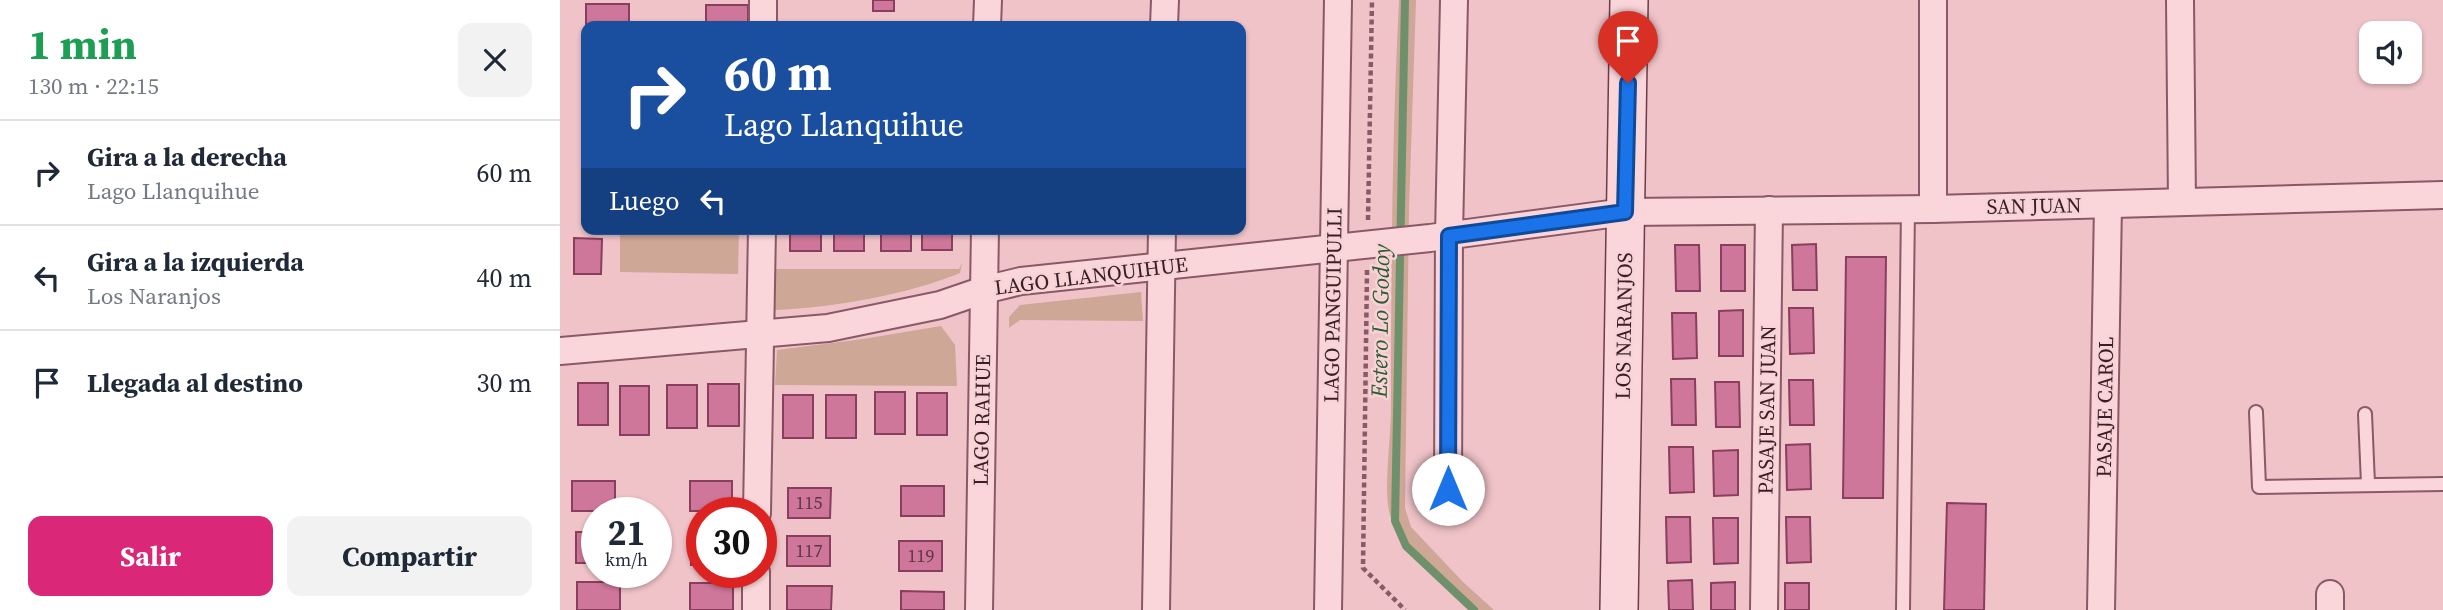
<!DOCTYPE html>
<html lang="es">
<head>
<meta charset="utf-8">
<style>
  :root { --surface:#fff; --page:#f2f2f3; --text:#1f2937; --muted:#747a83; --line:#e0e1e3; --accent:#db2777 }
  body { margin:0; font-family:"Source Serif 4",serif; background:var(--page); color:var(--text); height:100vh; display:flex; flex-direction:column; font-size:26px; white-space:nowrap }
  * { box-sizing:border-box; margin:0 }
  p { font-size:23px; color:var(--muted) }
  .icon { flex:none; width:38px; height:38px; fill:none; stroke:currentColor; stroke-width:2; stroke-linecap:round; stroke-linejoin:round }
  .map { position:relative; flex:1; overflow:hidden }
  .panel { display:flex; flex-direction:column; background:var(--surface); width:560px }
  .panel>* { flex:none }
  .hud { position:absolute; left:21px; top:21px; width:665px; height:214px; border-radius:14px; box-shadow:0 2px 5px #0004; background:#1a4fa0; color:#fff; overflow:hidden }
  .fabs { position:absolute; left:1799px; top:21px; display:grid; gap:14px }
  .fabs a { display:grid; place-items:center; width:63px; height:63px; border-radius:14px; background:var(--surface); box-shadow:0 2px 5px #0004; font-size:35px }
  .speed { position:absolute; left:21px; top:497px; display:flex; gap:14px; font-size:35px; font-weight:700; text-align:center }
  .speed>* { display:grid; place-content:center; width:91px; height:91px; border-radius:50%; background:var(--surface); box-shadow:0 2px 5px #0004; line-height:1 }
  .speed small { font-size:18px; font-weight:400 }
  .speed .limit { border:10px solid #d22; background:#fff; color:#111 }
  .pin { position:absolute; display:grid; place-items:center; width:60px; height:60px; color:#fff; margin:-72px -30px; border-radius:50% 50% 50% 0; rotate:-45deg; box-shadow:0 0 7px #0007 }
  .pin .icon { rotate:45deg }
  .me { position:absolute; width:77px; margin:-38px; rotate:0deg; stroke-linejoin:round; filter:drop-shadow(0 0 5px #0008) }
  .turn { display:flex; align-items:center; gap:24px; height:147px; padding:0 28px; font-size:32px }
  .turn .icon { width:91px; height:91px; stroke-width:2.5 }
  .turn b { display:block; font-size:49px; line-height:60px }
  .then { display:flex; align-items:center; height:66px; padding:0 28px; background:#0003; gap:14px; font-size:26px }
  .round { display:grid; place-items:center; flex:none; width:74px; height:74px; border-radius:14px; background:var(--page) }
  .overview { display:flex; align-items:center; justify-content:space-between; height:119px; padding:0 28px }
  h1 { font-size:42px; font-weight:700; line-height:52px; color:#1e9e55 }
  .button { display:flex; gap:14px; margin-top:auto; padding:14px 28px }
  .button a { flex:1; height:80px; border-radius:14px; background:var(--accent); color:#fff; font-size:28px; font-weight:700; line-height:80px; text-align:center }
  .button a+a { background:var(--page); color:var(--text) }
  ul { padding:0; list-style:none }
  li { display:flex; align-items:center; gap:21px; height:105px; padding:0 28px; border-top:2px solid var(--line) }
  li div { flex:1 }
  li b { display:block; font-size:26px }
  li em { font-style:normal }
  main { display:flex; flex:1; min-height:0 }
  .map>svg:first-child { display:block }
  .green { fill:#cea796 }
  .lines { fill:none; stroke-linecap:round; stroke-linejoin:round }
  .stream { stroke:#6e916b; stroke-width:8 }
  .building { fill:#cf779a; stroke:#8a3e5e; stroke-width:2 }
  .lane-casing { stroke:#8a5967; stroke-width:16 }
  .street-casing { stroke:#8a5967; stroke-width:30 }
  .secondary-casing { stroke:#6c3c4b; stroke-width:40 }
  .path { stroke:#8a5967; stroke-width:4.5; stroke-dasharray:5 3.5; stroke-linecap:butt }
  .lane { stroke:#fad6da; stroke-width:12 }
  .street { stroke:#fad6da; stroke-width:26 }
  .secondary { stroke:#fad6da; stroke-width:37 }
  .route-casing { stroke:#114b97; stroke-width:18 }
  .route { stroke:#1a73e8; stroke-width:12 }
  .labels { text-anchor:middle; stroke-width:5; stroke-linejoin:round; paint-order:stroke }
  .number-label { font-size:18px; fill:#5f3444 }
  .street-label { font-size:21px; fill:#3a1e27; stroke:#f7d3d6 }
  .water-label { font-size:23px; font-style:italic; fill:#2c5a32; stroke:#f7d3d6 }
</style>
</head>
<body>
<main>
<section class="panel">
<div class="overview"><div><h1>1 min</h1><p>130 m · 22:15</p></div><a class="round"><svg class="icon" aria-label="close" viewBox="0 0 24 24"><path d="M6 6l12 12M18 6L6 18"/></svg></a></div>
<ul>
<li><svg class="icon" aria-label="right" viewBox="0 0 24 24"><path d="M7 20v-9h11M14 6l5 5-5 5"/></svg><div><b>Gira a la derecha</b><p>Lago Llanquihue</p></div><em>60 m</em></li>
<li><svg class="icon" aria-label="left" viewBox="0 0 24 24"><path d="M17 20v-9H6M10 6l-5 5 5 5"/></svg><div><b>Gira a la izquierda</b><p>Los Naranjos</p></div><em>40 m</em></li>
<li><svg class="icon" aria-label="arrive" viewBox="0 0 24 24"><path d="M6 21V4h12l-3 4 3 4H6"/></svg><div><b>Llegada al destino</b></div><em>30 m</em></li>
</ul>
<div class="button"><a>Salir</a><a>Compartir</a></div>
</section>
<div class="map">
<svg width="1883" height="610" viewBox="0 0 1883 610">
  <rect width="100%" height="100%" fill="#efc3c8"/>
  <g class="green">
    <path d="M839,0H856L849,209L845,508L851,527L903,582L934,610H914C890,588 840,547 830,515C823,491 831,438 831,409C831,273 832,136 839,0Z"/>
    <path d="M60,229H179L178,274L60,272Z"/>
    <path d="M402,263L400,273C347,295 270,308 214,310L215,269H399Z"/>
    <path d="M581,292L583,321L460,320L449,328V317L460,305Z"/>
    <path d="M381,326L395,345L397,386L215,385L217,350L303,339Z"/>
  </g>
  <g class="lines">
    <path class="stream" d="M845,0L835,521L846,546L914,610"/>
  </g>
  <g class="building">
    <rect x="313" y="0" width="21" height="11"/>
    <path d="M26,4H69V26H26V34Z"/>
    <rect x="146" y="5" width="42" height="21"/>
    <rect x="241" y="23" width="42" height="3"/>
    <rect x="230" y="229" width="31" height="22"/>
    <rect x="274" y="229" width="30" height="22"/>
    <rect x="321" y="229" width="30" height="22"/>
    <rect x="362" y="229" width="30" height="21"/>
    <path d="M14,238L42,239L41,274H14Z"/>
    <path d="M1256,244L1257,290H1233L1232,245Z"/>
    <path d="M1115,245H1139L1140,291H1116Z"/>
    <rect x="1161" y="245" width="24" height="46"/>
    <path d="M1286,257H1326L1323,498H1283Z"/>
    <path d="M1229,308H1253L1254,353L1230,354Z"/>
    <path d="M1183,310V356H1159V311Z"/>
    <path d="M1112,313H1136L1137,358L1113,359Z"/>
    <path d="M1111,379H1135L1136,425H1112Z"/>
    <path d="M1229,380H1253L1254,425H1230Z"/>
    <path d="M1155,382H1179L1180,427H1156Z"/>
    <rect x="18" y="383" width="30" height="42"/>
    <rect x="148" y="384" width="31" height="42"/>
    <rect x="107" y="385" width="30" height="43"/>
    <rect x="60" y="386" width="29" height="49"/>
    <rect x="315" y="392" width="30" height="42"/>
    <rect x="357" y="393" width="30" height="42"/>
    <rect x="223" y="395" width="30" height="43"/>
    <rect x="266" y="395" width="30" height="43"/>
    <path d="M1250,444L1251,489L1227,490L1226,445Z"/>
    <path d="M1109,447H1133L1134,492L1110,493Z"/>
    <path d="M1178,450V495L1154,496L1153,451Z"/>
    <rect x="12" y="481" width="43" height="30"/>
    <rect x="130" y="481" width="42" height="30"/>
    <rect x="341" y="486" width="43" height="30"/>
    <path d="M228,488H271L270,518H228Z"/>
    <path d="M1387,503L1426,504L1424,610H1384Z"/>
    <path d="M1106,517H1130L1131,562L1107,563Z"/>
    <path d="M1226,517H1250L1251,562L1227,563Z"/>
    <path d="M1153,518H1178V563L1154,564Z"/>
    <rect x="16" y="532" width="21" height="31"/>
    <rect x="131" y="535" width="11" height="30"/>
    <rect x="227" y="536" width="43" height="30"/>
    <rect x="339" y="541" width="43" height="30"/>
    <path d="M1132,580L1133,610H1109L1108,581Z"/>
    <rect x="17" y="582" width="43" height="28"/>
    <path d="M1175,582V610H1151V583Z"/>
    <rect x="130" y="583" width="43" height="27"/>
    <rect x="1225" y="583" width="24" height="27"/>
    <path d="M227,586H272L271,610H227Z"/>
    <path d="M341,591L384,592V610H341Z"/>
  </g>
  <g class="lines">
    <g class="lane-casing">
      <g id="lane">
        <path d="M1696,412L1699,487L1883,484"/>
        <path d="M1805,414L1808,484"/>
        <path d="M1343,610L1348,208"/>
      </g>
    </g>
    <g class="street-casing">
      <g id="street">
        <path d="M1373,0V209"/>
        <path d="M1620,0L1622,202"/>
        <path d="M203,26V0"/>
        <path d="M427,26L428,0"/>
        <path d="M604,26L605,0"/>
        <path d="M0,351L268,328L380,305L424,290L461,281L870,238L1065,212L1373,209L1883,195"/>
        <path d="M888,489L889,235L894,0"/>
        <path d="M197,513L202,229"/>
        <path d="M196,610V572"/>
        <path d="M419,610L425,229"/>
        <path d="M596,610L602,229"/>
        <path d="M768,610L778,0"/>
        <path d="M1204,610L1209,210"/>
        <path d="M1541,610L1548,205"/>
        <path d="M1770,610V594"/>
      </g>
    </g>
    <g class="secondary-casing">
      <path id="secondary" d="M1059,610L1069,0"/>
    </g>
    <g class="path">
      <path d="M808,220L812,0"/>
      <path d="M807,270L803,568L845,610"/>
    </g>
    <use href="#lane" class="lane"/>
    <use href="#street" class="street"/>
    <use href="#secondary" class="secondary"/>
  </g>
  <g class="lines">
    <g class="route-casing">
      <path id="route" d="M888,489L889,236L1065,212L1068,83"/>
    </g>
    <use href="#route" class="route"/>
  </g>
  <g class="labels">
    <g class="number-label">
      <text x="249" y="509">115</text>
      <text x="249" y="557">117</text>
      <text x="361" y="562">119</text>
    </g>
    <g class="street-label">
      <text transform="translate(1474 206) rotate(-1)" y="7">SAN JUAN</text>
      <text transform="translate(531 276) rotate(-7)" y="7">LAGO LLANQUIHUE</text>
      <text transform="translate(773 305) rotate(-89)" y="7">LAGO PANGUIPULLI</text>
      <text transform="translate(1064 326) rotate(-89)" y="7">LOS NARANJOS</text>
      <text transform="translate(1545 407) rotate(-89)" y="7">PASAJE CAROL</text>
      <text transform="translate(1207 410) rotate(-89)" y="7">PASAJE SAN JUAN</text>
      <text transform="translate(422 420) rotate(-89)" y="7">LAGO RAHUE</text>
    </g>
    <g class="water-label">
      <text transform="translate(820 321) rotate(-89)" y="8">Estero Lo Godoy</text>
    </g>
  </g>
</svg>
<div class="fabs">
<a><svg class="icon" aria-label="sound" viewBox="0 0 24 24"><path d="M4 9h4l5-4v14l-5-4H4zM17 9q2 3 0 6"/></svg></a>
</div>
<div class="speed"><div>21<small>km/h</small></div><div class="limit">30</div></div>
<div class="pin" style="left:1068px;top:83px;background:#d93025"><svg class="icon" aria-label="arrive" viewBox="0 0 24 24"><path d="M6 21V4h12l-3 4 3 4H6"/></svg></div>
<svg class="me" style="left:888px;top:489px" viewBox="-20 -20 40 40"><circle r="19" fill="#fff"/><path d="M0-13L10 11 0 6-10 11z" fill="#1a73e8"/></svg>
<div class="hud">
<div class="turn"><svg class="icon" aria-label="right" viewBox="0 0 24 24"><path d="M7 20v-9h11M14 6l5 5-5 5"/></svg><div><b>60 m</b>Lago Llanquihue</div></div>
<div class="then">Luego<svg class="icon" aria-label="left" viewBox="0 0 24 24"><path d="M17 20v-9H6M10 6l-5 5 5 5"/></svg></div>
</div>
</div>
</main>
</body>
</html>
